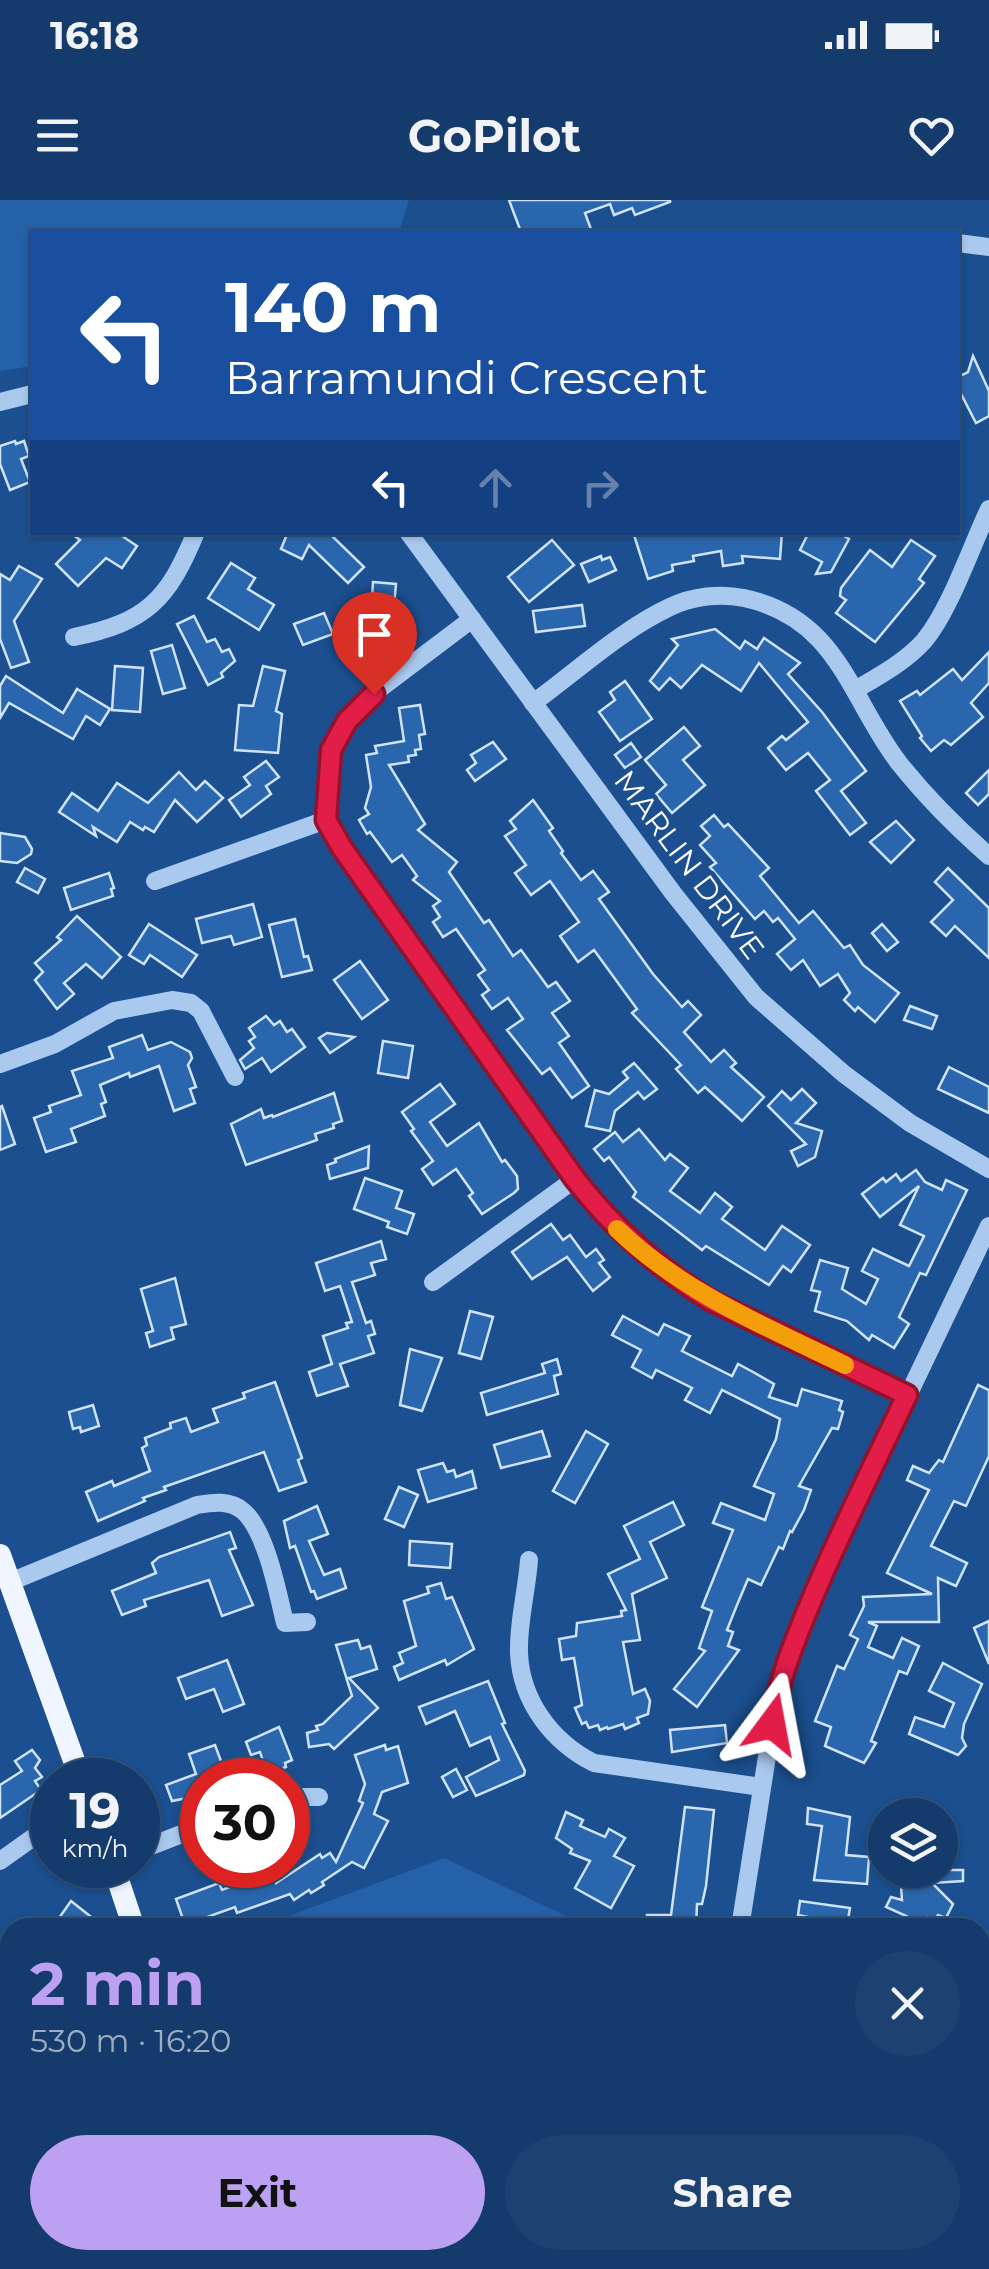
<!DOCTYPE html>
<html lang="en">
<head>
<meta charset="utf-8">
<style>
  :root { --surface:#143b6b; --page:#1d4271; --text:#f1f3f6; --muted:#9dadc1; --line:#33557e; --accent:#bca0f2 }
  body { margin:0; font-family:Montserrat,sans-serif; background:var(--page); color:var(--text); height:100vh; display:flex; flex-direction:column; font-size:38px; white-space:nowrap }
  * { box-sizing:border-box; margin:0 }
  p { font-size:32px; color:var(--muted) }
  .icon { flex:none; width:55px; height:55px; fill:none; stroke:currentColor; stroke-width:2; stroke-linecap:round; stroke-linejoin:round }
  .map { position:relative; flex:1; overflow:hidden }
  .drawer { position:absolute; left:0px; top:1718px; width:990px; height:352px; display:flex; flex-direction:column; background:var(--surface); border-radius:30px 30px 0 0; box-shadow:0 2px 8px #0004,0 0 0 2px var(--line) }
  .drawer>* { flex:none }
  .guide { position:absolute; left:30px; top:30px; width:930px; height:305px; border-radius:0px; box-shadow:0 2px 8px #0004,0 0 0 2px var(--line); background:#1a4fa0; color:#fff; overflow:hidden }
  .controls { position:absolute; left:868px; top:1598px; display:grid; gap:20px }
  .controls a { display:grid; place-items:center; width:90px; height:90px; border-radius:50%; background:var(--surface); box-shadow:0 2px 8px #0004,0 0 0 2px var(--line); font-size:50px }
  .speed { position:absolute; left:30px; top:1558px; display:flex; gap:20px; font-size:50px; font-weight:700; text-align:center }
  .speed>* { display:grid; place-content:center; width:130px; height:130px; border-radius:50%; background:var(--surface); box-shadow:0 2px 8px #0004,0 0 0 2px var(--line); line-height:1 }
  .speed small { font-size:25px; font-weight:400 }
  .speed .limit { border:15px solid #d22; background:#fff; color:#111 }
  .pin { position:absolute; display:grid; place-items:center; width:85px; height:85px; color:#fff; margin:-102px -42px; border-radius:50% 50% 50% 0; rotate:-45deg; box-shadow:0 0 10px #0007 }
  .pin .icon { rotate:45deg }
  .me { position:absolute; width:110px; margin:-55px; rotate:13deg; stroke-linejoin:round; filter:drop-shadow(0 0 8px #0008) }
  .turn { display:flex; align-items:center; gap:35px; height:210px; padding:0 30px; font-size:45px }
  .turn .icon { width:130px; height:130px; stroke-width:2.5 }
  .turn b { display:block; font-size:70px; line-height:85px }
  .lanes { display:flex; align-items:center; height:95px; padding:0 30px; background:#0003; justify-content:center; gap:50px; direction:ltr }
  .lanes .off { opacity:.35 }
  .round { display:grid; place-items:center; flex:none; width:105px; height:105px; border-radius:52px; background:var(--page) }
  .overview { display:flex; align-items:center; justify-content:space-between; height:170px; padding:0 30px }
  h1 { font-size:60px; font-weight:700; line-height:75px; color:var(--accent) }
  .primary-button { display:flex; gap:20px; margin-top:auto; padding:20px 30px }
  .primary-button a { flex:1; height:115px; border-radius:60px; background:var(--accent); color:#111; font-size:40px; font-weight:700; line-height:115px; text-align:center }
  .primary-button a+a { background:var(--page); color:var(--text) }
  .status { display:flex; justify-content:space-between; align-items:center; height:70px; padding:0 50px; background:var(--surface); direction:ltr }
  .status svg { height:28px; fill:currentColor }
  header { display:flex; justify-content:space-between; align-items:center; height:130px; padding:0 30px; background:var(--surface); font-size:45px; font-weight:700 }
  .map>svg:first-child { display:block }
  .green { fill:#2461a8 }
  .building { fill:#2a66ad; stroke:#cfe3fa; stroke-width:2.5 }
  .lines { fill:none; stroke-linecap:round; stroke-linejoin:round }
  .minor { stroke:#a9c9ee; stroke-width:18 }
  .major { stroke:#f0f6ff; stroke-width:22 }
  .route-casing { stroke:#92132f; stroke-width:25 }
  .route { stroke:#e11d48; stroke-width:18 }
  .slow { stroke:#f59e0b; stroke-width:18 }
  .labels { text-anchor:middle; stroke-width:10; stroke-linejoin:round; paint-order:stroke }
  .street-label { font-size:30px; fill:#fff; stroke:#1b4f8f }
</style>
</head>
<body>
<div class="status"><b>16:18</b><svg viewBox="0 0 49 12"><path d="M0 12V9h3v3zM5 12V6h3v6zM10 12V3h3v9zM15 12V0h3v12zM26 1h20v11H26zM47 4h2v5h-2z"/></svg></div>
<header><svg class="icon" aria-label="menu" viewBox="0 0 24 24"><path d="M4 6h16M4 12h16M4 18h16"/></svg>GoPilot<svg class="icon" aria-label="heart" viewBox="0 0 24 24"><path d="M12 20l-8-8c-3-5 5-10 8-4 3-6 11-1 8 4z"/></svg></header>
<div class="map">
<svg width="989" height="2069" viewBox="0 0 989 2069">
  <rect width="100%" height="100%" fill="#1b4f8f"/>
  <g class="green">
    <path d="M0,0H409L399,32H32V166L0,171Z"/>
    <path d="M444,1658L583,1724V1727H259Z"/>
    <path d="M257,2060H388V2069H255Z"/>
  </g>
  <g class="building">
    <path d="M509,0H670V2L635,15L632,8L614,15L610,4L585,13L592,32H521Z"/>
    <path d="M973,156L989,191V216L976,223L958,188V177L968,172Z"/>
    <path d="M15,241L16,244L24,241L29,256L21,259L30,282L10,290L0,264V246Z"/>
    <path d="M69,332H116L137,346L122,368L106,358L78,386L56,364L80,340Z"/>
    <path d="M288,332H328L364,367L348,383L309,345L302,359L281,349Z"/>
    <path d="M633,332H782L780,359L742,356L743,363L723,366L721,351L693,356L694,361L672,365L673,371L648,379Z"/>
    <path d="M809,332H837L849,339L831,372L816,374L822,362L800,350Z"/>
    <path d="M552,340L574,365L529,402L508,377Z"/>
    <path d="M911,340L935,356L919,379L924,383L875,442L836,413L846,400L840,396L841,388L870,350L892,367Z"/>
    <path d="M601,356L602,360L610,357L616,370L589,382L581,364Z"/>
    <path d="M231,363L255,378L248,389L274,405L259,430L208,398Z"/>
    <path d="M19,366L42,379L14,421L29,462L11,468L0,439V374L10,380Z"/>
    <path d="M373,382L396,384L394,407L402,408L400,428H370Z"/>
    <path d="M582,405L585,426L536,432L533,411Z"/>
    <path d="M324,413L333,434L303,445L294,424Z"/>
    <path d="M194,416L207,442L215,439L222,452L229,449L235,461L221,473L223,477L208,485L177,424Z"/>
    <path d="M715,429L740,449L745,441L757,449L764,438L800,463L788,474L822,512L866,571L841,591L866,623L850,635L816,591L830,580L808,553L786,570L768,548L782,536L786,540L808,522L759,463L741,491L702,465L681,488L670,478L659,490L650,481L678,445L672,439Z"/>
    <path d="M172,445L185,488L163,494L151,451Z"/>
    <path d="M989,452V483L971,503L983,517L951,545L944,540L931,551L920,538L922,536L900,501L917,491L920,495L953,469L962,480Z"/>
    <path d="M115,466L143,468L140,512L112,510Z"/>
    <path d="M263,466L285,471L276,511L282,514L278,553L235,550L239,505L253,506Z"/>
    <path d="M6,476L63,513L77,489L110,509L100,525L86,516L73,539L9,503L0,518V486Z"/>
    <path d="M625,481L652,519L620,541L599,512L615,500L610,492Z"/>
    <path d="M420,505L425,534L419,535L421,549L415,550L416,555L408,556L409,562L389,565L425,624L418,630L457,662L449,672L484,723L489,720L513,756L521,750L548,787L556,782L570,801L552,813L569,836L559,843L589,886L572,898L550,868L542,874L507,830L523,819L508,798L492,809L482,795L489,790L478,775L485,770L456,729L443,737L433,722L440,717L433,706L440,701L413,680L417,676L402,655L392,662L370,632L367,634L359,620L369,614L365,608L371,587L366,555L377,553L375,546L404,541L399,508Z"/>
    <path d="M684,527L700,546L683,560L705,585L672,613L656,594L666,585L645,560Z"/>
    <path d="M493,542L506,559L475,581L467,570L476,563L471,555Z"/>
    <path d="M631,543L641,557L625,568L615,555Z"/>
    <path d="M266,561L279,577L266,586L271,594L241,617L229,600L250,585L244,577Z"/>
    <path d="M989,570V594L978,605L966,593Z"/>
    <path d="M179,572L196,590L205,581L223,598L197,622L175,600L154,632L145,627L143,630L130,622L117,642L93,627L96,636L59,612L72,593L98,611L117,583L148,603Z"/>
    <path d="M533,600L553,628L549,631L563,651L561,653L581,680L593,671L609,692L599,699L653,774L682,807L688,801L701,815L684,832L711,862L724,850L736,863L731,867L764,897L742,921L705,887L698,893L676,869L681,865L632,813L637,809L594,750L578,762L560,736L579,722L550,681L531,695L515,673L526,665L505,636L516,629L510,621Z"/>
    <path d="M714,615L724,627L728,624L769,668L760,676L799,723L813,711L844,748L850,745L863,765L899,793L875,822L858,807L855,811L844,800L850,793L838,774L820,786L803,760L791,770L777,754L795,739L778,718L773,722L764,711L755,719L710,667L716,663L700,645L710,636L701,626Z"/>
    <path d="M896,621L914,640L891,663L870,642Z"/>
    <path d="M0,633L25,637L32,649L31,654L17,663L0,661Z"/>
    <path d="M25,668L45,679L38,693L17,682Z"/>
    <path d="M948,668L989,708V758L955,726L946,736L931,722L953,700L935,682Z"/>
    <path d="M109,673L114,688L111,689L113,696L71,710L64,688Z"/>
    <path d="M253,704L262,737L234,745L231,736L202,743L196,719Z"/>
    <path d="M77,716L121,757L102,778L86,764L64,783L74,794L57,809L35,780L43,772L35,763L61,740L57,737Z"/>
    <path d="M295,719L304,757L308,756L312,770L282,777L269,725Z"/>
    <path d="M149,724L197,755L182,777L150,755L144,764L129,755Z"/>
    <path d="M882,724L898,742L887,751L872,733Z"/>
    <path d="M360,761L388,800L362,819L334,780Z"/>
    <path d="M910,806L937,816L932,829L904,820Z"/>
    <path d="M266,816L274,825L280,821L287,832L292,829L305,847L271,872L262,858L245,869L240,860L254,848L249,841L255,837L249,828Z"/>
    <path d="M327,833L354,837L330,853L319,838Z"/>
    <path d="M142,835L148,850L171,842L190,852L192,858L188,865L196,887L190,889L195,903L174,911L159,866L130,877L129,873L100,885L106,902L101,904L105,916L71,929L76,942L46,952L34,918L51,912L49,906L81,895L72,871L113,858L109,847Z"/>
    <path d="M383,841L413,846L408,878L378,873Z"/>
    <path d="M634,863L657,889L644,899L638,892L615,911L610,931L586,926L595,890L609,894L628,878L623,872Z"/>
    <path d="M949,867L989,887V913L938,889Z"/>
    <path d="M440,884L455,904L430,922L447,946L479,923L502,962L505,960L517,976L518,989L514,993L482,1014L469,996L473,993L456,969L433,985L422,969L433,961L411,931L414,929L402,912Z"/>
    <path d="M802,889L816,903L796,923L822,931L815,957L798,966L791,951L806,944L768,906L782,891L791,900Z"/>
    <path d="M334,893L342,921L333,924L334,928L315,934L317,940L246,965L231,924L261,909L264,918L272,915L273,917Z"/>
    <path d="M2,906L15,944L0,950V907Z"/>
    <path d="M639,929L665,960L670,954L688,968L670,991L700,1013L715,993L732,1007L722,1019L765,1050L782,1026L810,1045L791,1072L783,1066L769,1085L706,1046L702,1050L633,997L636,992L609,957L604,961L594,949L615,932L623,942Z"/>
    <path d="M369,946L368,968L330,979L327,965L336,962L335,959Z"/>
    <path d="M916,970L925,982L942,990L946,980L967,990L926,1075L920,1073L899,1117L909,1124L894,1148L872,1135L869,1140L847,1121L815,1111L820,1092L811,1090L820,1060L848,1068L842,1089L866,1104L878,1079L862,1071L873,1049L909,1066L924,1036L900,1025L919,986L880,1017L862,994L883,978L886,982L896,974L901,981Z"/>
    <path d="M365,978L402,991L396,1008L414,1014L407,1034L387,1027L389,1022L354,1009Z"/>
    <path d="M551,1024L563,1040L570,1035L586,1057L596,1049L604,1060L599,1063L610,1077L593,1091L567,1057L532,1079L512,1052Z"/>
    <path d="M381,1041L386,1059L371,1063L375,1075L352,1082L366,1123L371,1121L375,1134L368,1136L374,1153L340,1164L348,1186L317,1196L309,1172L332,1164L323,1136L348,1128L346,1123L352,1122L340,1086L325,1091L316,1063Z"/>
    <path d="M175,1078L186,1124L171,1128L174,1139L150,1147L146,1133L153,1131L141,1089Z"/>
    <path d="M470,1111L493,1117L481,1159L459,1153Z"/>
    <path d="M623,1116L658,1135L664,1124L690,1136L682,1151L732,1176L738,1164L753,1172L774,1184L769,1197L797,1206L802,1189L842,1201L839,1210L843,1212L838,1229L832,1228L799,1286L811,1290L804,1310L792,1332L790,1331L783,1349L779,1347L761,1385L748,1379L737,1405L727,1430L733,1432L728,1446L739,1450L697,1507L674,1489L705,1451L699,1448L712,1411L702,1407L733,1330L713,1323L721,1303L765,1320L774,1294L754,1286L776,1239L780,1219L722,1190L710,1213L685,1200L692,1188L656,1170L652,1178L632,1167L641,1150L612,1135Z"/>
    <path d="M410,1149L442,1158L422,1211L400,1205Z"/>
    <path d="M557,1159L561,1174L554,1176L558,1194L487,1215L481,1193L545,1173L542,1164Z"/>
    <path d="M275,1182L302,1258L298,1260L306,1282L279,1291L264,1252L164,1287L166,1290L143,1298L145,1301L98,1321L86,1292L112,1281L114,1286L150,1271L142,1248L147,1245L145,1238L171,1228L170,1223L186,1218L191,1232L218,1222L213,1209L245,1198L243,1193Z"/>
    <path d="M978,1185L989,1190V1256L966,1306L954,1301L931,1346L967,1363L956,1386L938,1378L939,1422H868L877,1426L868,1447L893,1458L902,1438L919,1446L907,1474L899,1471L871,1541L876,1543L864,1563L825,1546L831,1527L815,1521L837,1466L844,1469L858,1439L850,1435L864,1406L863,1397L932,1394L887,1373L929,1290L907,1280L913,1266L929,1273L939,1260L943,1262Z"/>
    <path d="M93,1205L99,1226L81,1232L80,1227L73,1229L69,1212Z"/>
    <path d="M542,1231L550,1256L501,1268L494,1245Z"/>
    <path d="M586,1231L608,1244L575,1303L553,1291Z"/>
    <path d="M443,1263L447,1272L454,1270L456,1277L472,1271L476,1288L428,1302L418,1270Z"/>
    <path d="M399,1287L418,1295L404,1327L385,1319Z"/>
    <path d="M673,1302L684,1325L650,1342L667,1378L632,1394L640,1440L623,1442L633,1494L645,1489L650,1501L648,1514L637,1518L639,1523L625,1529L623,1524L608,1529L607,1527L600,1530L598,1525L589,1528L586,1522L582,1524L575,1508L582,1505L574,1458L562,1460L559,1439L576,1436L577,1423L622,1416L621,1411L626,1410L608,1374L640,1359L624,1326Z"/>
    <path d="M317,1306L328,1334L309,1341L324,1375L340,1369L346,1388L317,1399L314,1391L311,1392L295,1346L290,1348L284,1321Z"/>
    <path d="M230,1332L236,1348L229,1350L253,1405L222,1416L209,1380L144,1400L146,1406L122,1415L112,1391L156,1373L152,1363L159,1357Z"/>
    <path d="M410,1341L452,1344L450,1368L409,1365Z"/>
    <path d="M441,1383L446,1399L452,1397L474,1449L447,1465L445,1460L399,1480L394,1467L403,1463L399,1453L416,1446L404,1401L429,1393L427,1387Z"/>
    <path d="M989,1421V1464L974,1428Z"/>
    <path d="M358,1440L361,1449L370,1446L377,1469L349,1478L378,1508L334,1549L329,1544L309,1547L307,1533L318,1530L316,1526L323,1524L352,1496L336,1445Z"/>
    <path d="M227,1460L244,1504L223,1512L214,1489L186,1499L178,1478Z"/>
    <path d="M943,1463L982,1484L964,1524L962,1538L966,1546L958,1555L909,1534L915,1517L944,1527L954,1503L929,1491Z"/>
    <path d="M488,1481L505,1523L502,1524L525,1571L524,1575L476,1596L466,1577L499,1560L490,1537L470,1546L455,1511L426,1524L419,1507Z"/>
    <path d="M725,1525L727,1543L672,1552L670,1530Z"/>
    <path d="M279,1527L292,1560L285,1563L286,1567L271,1573L270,1568L266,1570L260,1552L251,1555L246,1542Z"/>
    <path d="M215,1545L228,1580H202V1595L172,1601L166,1585L196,1574L189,1554Z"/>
    <path d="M385,1545L386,1550L398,1546L408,1583L382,1592L374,1614L388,1621L364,1668L352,1662L322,1682L324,1685L311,1693L309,1690L294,1700L290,1694L237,1713L235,1707L185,1725L176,1699L219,1683L222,1690L253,1678L248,1665H269L276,1683L320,1654L322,1658L330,1653L336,1662L363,1603L359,1601L365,1584L355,1555Z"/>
    <path d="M32,1550L40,1560L35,1568L42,1577L35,1581L41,1590L0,1618V1585L22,1571L15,1561Z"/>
    <path d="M456,1569L467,1590L453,1597L442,1577Z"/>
    <path d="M685,1607L714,1610L706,1686L702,1704H697L696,1728H647V1715H671Z"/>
    <path d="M808,1608L850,1617L846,1655L869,1657L867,1684L814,1680L822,1626L807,1624Z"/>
    <path d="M566,1612L583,1620L580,1626L605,1637L609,1629L625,1638L614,1656L634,1666L611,1708L575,1688L590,1661L570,1653L572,1649L556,1638Z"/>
    <path d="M900,1670H963V1681L932,1683L953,1704L946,1718L938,1715L935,1720L928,1717L926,1721L918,1718L917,1721L886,1707L891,1697L902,1700Z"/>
    <path d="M71,1701L95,1720L89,1728H52Z"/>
    <path d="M800,1701L850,1708L847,1725L798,1715Z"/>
  </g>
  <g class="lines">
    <g class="minor">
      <path d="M958,43L989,47"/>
      <path d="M0,202L32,194"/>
      <path d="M408,332L673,693L756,797L844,874L910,923L989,969"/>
      <path d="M472,419L374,493L347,521L331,550L326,589V620L342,648L575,979C665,1096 779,1133 907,1195"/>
      <path d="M74,437C147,422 168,400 196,332"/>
      <path d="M855,490C879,476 905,462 924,441C950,410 971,347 989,309"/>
      <path d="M533,503C577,471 621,430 670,407C693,396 720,393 744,398C838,418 849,497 899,563C926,597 957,628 989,656"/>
      <path d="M155,681L326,620"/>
      <path d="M0,864L55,844L114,811L172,800L191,803L201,811L235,877"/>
      <path d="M433,1082L575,979"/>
      <path d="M529,1360C527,1390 518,1422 519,1453C521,1501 552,1542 594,1563L761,1587"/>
      <path d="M10,1382L197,1305C213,1302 230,1300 243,1311C266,1330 278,1394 285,1423L307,1422"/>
      <path d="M288,1597H319"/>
      <path d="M138,1651L202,1626"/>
      <path d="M0,1661L52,1624"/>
      <path d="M740,1728L777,1493L827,1365L989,1026"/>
      <path d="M0,1955L10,1948"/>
      <path d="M980,1960H989"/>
      <path d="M410,2060L420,2069"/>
      <path d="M537,2069L565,2060"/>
    </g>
    <g class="major">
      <path d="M0,1355L81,1580"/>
      <path d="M113,1665L134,1728"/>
      <path d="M233,2069L236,2060"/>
    </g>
  </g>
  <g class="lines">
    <g class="route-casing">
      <path id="route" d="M374,494L347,521L331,550L326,620L342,648L575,979C614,1029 656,1066 710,1100L907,1195C875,1263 841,1330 812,1399C795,1440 778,1480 772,1524"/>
    </g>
    <use href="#route" class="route"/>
    <path class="slow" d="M617,1029C682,1092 764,1126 845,1165"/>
  </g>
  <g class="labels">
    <g class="street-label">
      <text transform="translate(689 665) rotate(53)" y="10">MARLIN DRIVE</text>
    </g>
  </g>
</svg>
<div class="controls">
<a><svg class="icon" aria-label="layers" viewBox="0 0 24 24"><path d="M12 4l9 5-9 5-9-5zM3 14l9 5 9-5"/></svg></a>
</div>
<div class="speed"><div>19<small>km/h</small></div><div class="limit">30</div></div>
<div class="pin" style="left:374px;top:494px;background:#d93025"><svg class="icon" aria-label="arrive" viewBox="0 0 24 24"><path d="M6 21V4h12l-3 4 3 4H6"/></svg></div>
<svg class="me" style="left:772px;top:1524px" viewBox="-20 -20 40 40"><path d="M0-17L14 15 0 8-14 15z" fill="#e11d48" stroke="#fff" stroke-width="4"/></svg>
<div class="guide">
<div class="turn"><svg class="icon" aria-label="left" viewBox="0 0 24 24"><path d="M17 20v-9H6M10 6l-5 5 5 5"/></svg><div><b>140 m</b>Barramundi Crescent</div></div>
<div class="lanes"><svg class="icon" aria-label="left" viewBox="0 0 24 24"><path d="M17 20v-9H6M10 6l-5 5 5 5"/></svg><svg class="icon off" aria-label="ahead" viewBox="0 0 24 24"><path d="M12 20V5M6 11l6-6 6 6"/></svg><svg class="icon off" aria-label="right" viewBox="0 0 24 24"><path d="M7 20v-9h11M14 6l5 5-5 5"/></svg></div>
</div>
<section class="drawer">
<div class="overview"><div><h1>2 min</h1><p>530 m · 16:20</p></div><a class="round"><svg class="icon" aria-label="close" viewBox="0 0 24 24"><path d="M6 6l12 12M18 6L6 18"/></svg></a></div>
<div class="primary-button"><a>Exit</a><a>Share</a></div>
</section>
</div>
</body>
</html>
